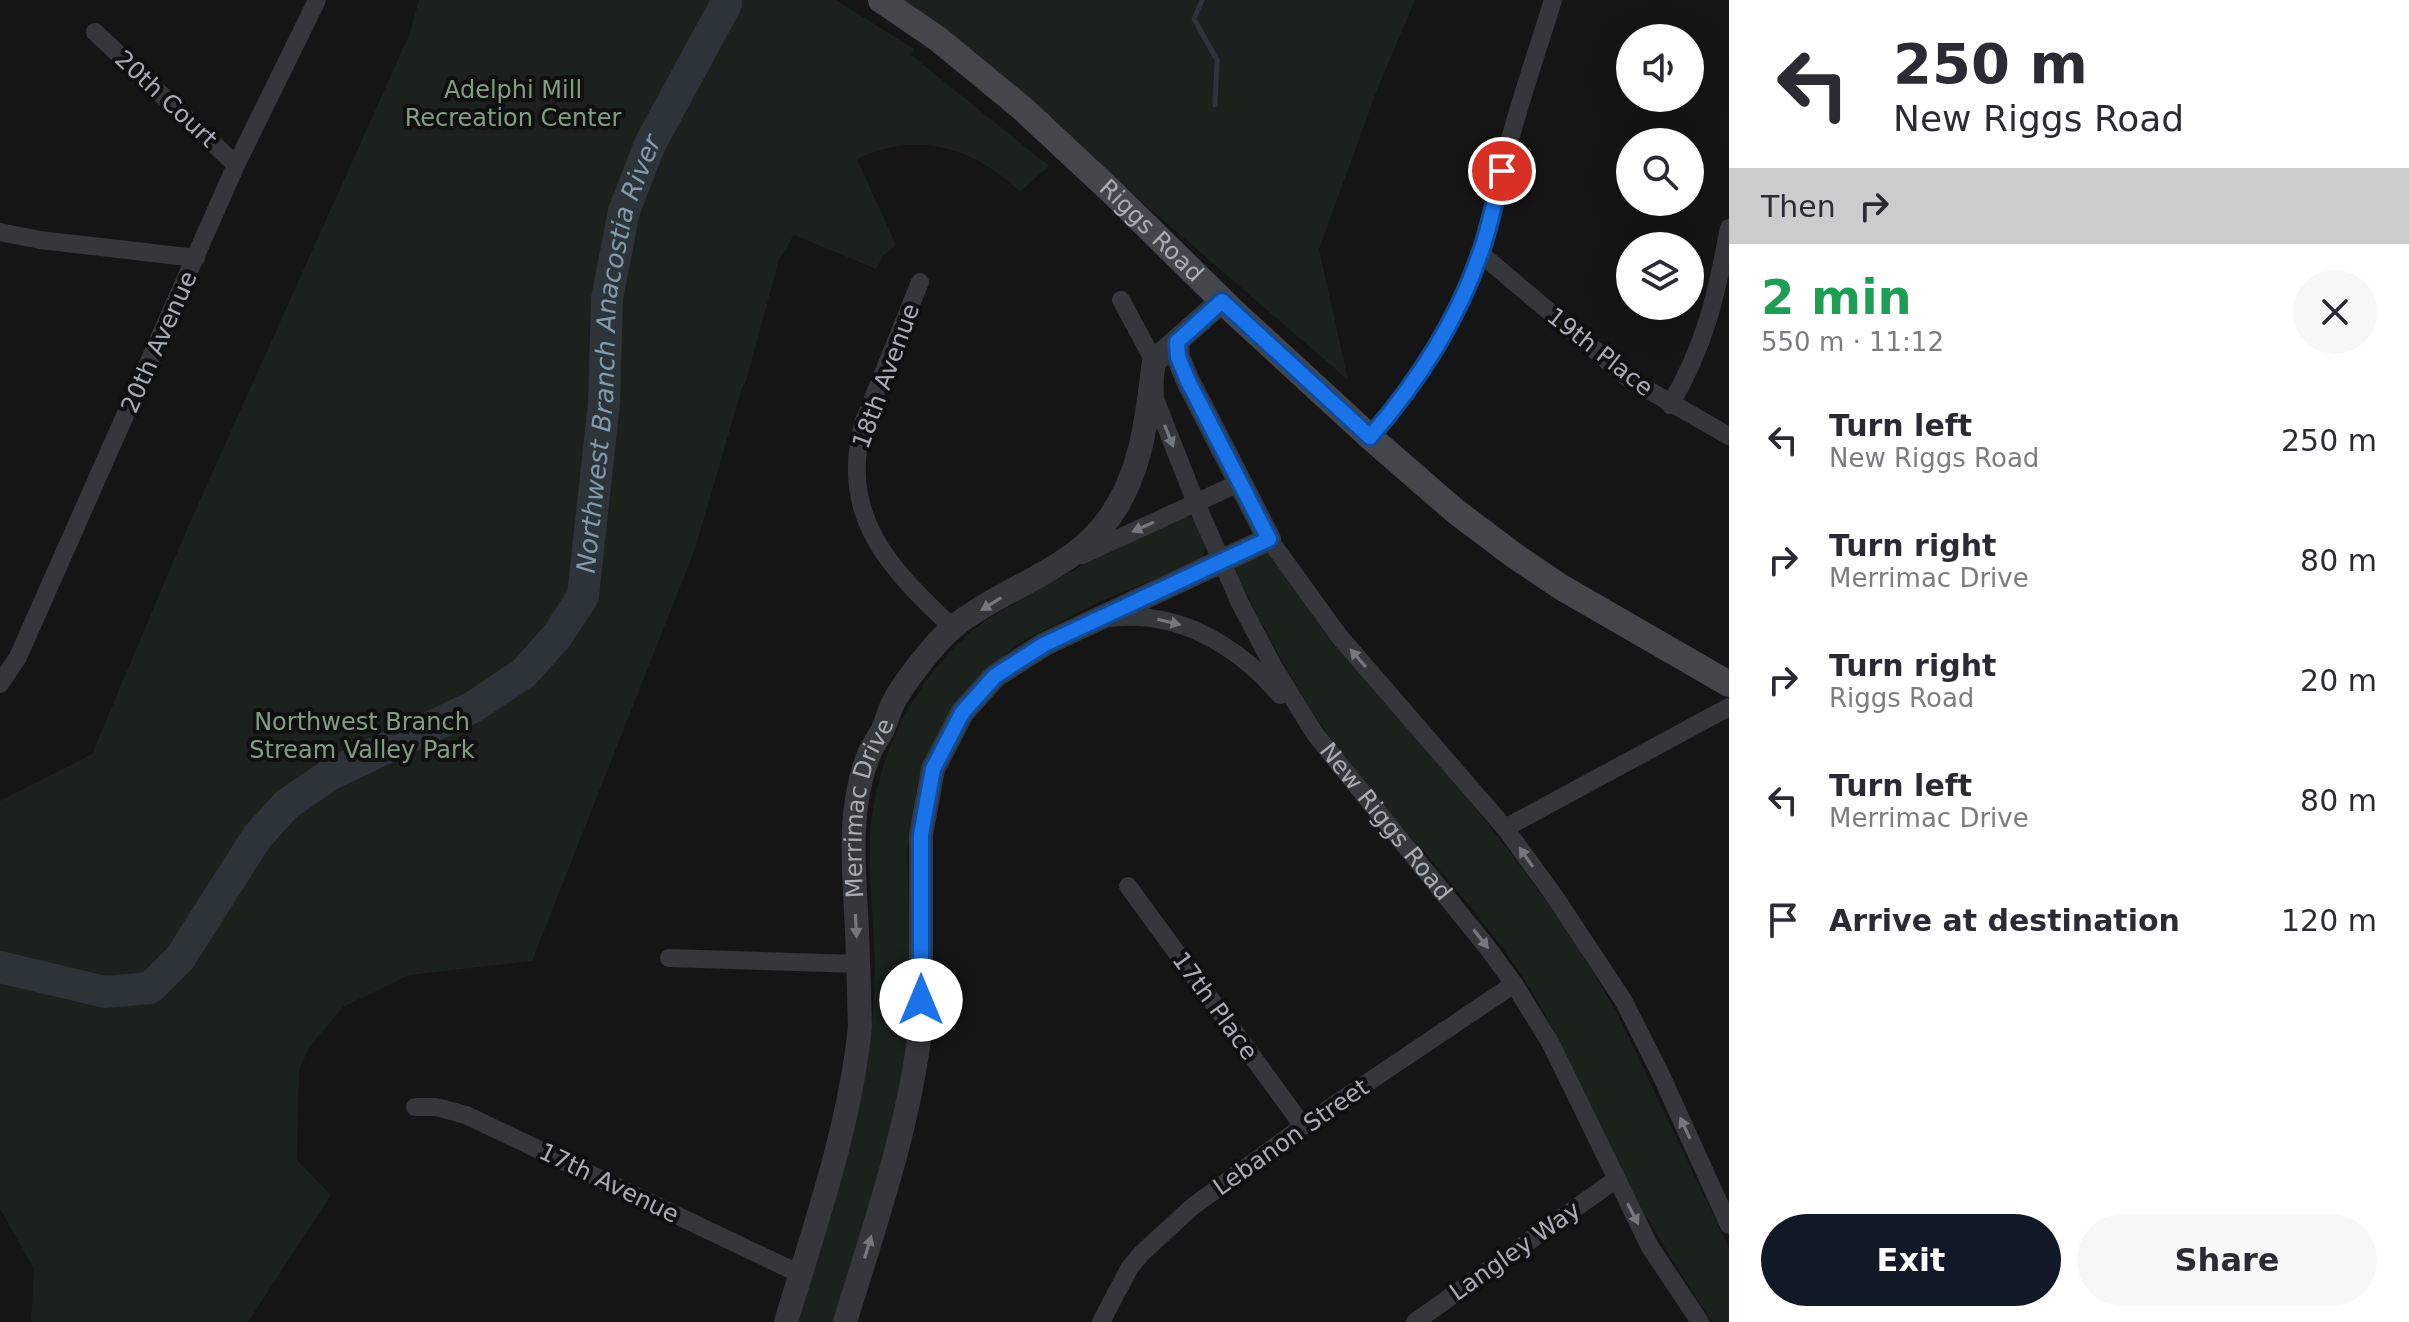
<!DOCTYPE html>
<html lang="en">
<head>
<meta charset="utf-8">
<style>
  :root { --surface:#fff; --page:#f7f7f7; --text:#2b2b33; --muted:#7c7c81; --accent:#111827 }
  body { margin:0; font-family:"DejaVu Sans",sans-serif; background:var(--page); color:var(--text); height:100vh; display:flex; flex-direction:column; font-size:30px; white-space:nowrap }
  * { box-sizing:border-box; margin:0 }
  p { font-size:26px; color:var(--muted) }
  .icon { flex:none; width:44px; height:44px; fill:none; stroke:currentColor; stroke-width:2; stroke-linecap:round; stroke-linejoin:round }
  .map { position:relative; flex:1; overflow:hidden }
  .details { display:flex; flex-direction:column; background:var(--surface); width:680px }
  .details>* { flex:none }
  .hud { background:#fff; color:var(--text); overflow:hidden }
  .controls { position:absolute; left:1616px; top:24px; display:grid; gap:16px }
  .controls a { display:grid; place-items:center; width:88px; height:88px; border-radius:50%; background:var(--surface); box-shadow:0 8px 32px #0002; font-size:40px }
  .pin { position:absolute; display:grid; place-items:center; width:68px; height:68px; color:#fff; margin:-34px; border:4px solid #fff; border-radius:50%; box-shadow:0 2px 8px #0007 }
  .me { position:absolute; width:88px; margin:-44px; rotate:0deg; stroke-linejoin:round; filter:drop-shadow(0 0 6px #0008) }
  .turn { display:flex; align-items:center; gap:28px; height:168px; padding:0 32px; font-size:36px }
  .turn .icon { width:104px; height:104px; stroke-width:2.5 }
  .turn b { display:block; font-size:56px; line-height:68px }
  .then { display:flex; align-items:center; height:76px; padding:0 32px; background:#0003; gap:16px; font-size:30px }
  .round { display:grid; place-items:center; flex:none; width:84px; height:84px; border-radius:42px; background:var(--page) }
  .head { display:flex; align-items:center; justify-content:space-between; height:136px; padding:0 32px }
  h1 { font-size:48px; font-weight:600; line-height:60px; color:#1e9e55 }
  .button { display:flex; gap:16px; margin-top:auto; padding:16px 32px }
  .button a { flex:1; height:92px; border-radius:48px; background:var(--accent); color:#fff; font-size:32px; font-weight:600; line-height:92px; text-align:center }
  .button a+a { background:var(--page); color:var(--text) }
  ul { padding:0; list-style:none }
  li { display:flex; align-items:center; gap:24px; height:120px; padding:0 32px }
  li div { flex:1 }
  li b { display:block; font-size:30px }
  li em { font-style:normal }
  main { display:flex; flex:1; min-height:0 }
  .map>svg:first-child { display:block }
  .green { fill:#1b211c }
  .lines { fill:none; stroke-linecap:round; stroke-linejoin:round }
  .stream { stroke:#2c3439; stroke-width:5 }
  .river { stroke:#2c3439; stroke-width:32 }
  .minor { stroke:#36373b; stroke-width:18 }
  .tertiary { stroke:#36373b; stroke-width:24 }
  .secondary { stroke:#44464b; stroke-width:26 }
  .oneway { fill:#75787e }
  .route-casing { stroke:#114b97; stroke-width:20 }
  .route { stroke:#1a73e8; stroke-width:14 }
  .labels { text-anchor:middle; stroke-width:8; stroke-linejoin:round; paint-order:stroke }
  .park-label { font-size:24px; fill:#819e82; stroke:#101011 }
  .street-label { font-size:24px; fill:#a8adb5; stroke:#101011 }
  .water-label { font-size:26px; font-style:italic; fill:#839bac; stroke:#101011 }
</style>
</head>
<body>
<main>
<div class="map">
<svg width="1729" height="1322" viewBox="0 0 1729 1322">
  <rect width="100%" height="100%" fill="#151516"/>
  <g class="green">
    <path d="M419,0H836L914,49L911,55L1049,166L1020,192C974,147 917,130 857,159L896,245L884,255L876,269L794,235L779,260L746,381L742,388L695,549L532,961L409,975L343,1007L310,1046L299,1069L297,1160L331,1195L248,1322H31L34,1269L0,1209V801L92,754L187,529L410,33Z"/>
    <path d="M894,0H1415L1377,90L1319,249L1348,380L1022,98Z"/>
    <path d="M1183,517H1192L1206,546L1202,559L1099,602L1019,643L967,689L936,740L918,781L907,853L909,912L915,967L905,1081L838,1322H794L864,1076C873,1032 876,988 874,943C872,907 868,870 870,834C877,753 913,682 974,629C986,619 1002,611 1015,603C1069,570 1126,544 1183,517Z"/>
    <path d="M1269,552L1504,844L1569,932L1616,1011L1729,1248V1322H1712C1680,1272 1648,1223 1622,1171C1589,1106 1562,1037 1522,976C1469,895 1397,828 1339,750C1298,695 1266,632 1235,571L1239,560Z"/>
  </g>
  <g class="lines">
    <g class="stream">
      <path d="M1202,0L1194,19L1217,60L1215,105"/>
      <path d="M726,4L728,0"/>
    </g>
    <path class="river" id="s1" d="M0,967L105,992L150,988L180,958L257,837L287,804L331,774L473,707L524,673L557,636L583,596L604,403L607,299L624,211L650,144L726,4"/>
    <g class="minor">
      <path d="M95,32L236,165"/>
      <path d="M0,232L40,240L196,258"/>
      <path d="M1481,254L1629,379L1729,436"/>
      <path d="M920,282L864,421C837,515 889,568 953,628"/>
      <path id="s2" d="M1121,300L1154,361L1155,399L1196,503L1239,601L1273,666L1315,734L1487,947L1514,984L1551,1044L1650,1247L1700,1322"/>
      <path d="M1670,405C1706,344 1716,296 1729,228"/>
      <path d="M1370,437C1416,384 1458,321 1480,254C1492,219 1498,182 1508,147C1521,97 1538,49 1553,0"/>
      <path d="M1269,539L1339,636L1505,828L1555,897L1623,1000L1660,1073L1729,1225"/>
      <path d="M1082,555L1239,483"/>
      <path d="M1111,618C1178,610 1237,645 1280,695"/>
      <path d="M0,684L18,657L236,165L317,0"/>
      <path d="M1505,828L1729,707"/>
      <path d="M1128,886L1303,1126"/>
      <path d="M669,958L858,964"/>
      <path d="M415,1107H436L466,1115L800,1274"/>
      <path d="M1101,1322L1130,1267L1142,1253L1192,1207L1303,1126L1514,984"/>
      <path d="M1415,1322L1615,1180"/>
    </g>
    <g class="tertiary">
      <path id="s3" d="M786,1322C815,1225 850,1127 860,1026C859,988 858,949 856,911C853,859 849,803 869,754C872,747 877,740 881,733C886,724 888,714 892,705C903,683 934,644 952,628C1002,587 1072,572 1110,517C1143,470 1147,415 1154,361L1222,301"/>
      <path d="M845,1322C875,1224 910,1125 921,1023V835L933,769L962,713L995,676L1045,644L1269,539L1188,381L1178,357L1177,342"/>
    </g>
    <path class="secondary" id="s4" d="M881,0L938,39L1022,108L1111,191L1233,311L1370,437L1454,510L1515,556L1561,587L1729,684"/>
  </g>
  <defs><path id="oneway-solid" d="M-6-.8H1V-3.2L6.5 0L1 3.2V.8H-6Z" transform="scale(2)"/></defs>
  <g class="oneway">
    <use href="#oneway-solid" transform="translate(1169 436) rotate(68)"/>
    <use href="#oneway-solid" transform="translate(1143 527) rotate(156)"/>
    <use href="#oneway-solid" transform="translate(991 604) rotate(148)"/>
    <use href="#oneway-solid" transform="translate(1169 622) rotate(13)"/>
    <use href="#oneway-solid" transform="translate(1358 658) rotate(-131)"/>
    <use href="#oneway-solid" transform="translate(1526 857) rotate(-125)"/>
    <use href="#oneway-solid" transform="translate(856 926) rotate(87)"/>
    <use href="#oneway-solid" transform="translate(1481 939) rotate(52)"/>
    <use href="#oneway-solid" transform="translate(1685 1128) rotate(-115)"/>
    <use href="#oneway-solid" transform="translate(1633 1214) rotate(63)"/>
    <use href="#oneway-solid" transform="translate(868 1247) rotate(-73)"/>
  </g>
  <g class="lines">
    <g class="route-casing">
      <path id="route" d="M921,1000V835L933,769L962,713L995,676L1045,644L1269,539L1188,381L1178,357L1177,342L1222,301L1370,437C1416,384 1457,321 1480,254C1490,227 1495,198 1502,171"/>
    </g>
    <use href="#route" class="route"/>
  </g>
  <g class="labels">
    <g class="park-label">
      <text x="513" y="98">Adelphi Mill<tspan x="513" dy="28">Recreation Center</tspan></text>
      <text x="362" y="730">Northwest Branch<tspan x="362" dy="28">Stream Valley Park</tspan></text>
    </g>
    <g class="street-label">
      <text transform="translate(166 99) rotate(43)" y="8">20th Court</text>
      <text dy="8" stroke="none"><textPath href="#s4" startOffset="356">Riggs Road</textPath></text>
      <text transform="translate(159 342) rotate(-66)" y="8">20th Avenue</text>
      <text transform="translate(1600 352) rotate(38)" y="8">19th Place</text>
      <text transform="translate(886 376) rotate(-70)" y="8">18th Avenue</text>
      <text dy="8" stroke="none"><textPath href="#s3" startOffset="526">Merrimac Drive</textPath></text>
      <text dy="8" stroke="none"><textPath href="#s2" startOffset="592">New Riggs Road</textPath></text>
      <text transform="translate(1215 1006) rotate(54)" y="8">17th Place</text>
      <text transform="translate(1291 1137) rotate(-35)" y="8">Lebanon Street</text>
      <text transform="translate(609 1183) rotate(26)" y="8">17th Avenue</text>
      <text transform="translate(1515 1251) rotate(-35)" y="8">Langley Way</text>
    </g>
    <g class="water-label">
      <text dy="9" stroke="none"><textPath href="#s1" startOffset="998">Northwest Branch Anacostia River</textPath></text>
    </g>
  </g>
</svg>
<div class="controls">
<a><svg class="icon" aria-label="sound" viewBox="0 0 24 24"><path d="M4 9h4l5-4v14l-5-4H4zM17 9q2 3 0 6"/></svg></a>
<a><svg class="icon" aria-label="search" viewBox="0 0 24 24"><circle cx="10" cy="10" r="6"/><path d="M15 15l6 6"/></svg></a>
<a><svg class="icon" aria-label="layers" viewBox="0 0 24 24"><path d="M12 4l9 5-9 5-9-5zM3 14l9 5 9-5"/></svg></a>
</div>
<div class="pin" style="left:1502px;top:171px;background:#d93025"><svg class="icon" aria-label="arrive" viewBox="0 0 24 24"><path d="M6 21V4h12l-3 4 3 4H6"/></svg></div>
<svg class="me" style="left:921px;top:1000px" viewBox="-20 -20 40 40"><circle r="19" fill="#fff"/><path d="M0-13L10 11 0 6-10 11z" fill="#1a73e8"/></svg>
</div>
<section class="details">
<div class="hud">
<div class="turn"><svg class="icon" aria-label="left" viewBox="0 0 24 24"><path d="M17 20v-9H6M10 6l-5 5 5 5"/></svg><div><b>250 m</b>New Riggs Road</div></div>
<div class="then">Then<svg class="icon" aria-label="right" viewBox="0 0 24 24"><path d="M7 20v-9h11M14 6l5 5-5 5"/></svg></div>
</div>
<div class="head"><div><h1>2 min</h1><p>550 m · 11:12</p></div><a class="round"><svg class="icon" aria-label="close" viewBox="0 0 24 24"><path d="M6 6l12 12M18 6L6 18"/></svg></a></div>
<ul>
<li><svg class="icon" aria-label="left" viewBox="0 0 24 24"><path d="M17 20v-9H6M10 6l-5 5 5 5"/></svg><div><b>Turn left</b><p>New Riggs Road</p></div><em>250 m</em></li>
<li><svg class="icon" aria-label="right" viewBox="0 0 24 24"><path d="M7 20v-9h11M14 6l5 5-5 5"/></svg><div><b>Turn right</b><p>Merrimac Drive</p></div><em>80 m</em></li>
<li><svg class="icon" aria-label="right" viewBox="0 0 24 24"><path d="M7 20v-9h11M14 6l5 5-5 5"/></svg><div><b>Turn right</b><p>Riggs Road</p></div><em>20 m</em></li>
<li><svg class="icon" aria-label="left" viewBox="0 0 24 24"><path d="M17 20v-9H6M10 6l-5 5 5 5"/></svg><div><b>Turn left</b><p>Merrimac Drive</p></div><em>80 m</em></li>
<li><svg class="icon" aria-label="arrive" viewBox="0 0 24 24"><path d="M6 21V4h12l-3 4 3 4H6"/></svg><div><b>Arrive at destination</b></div><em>120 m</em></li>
</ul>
<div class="button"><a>Exit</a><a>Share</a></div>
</section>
</main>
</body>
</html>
